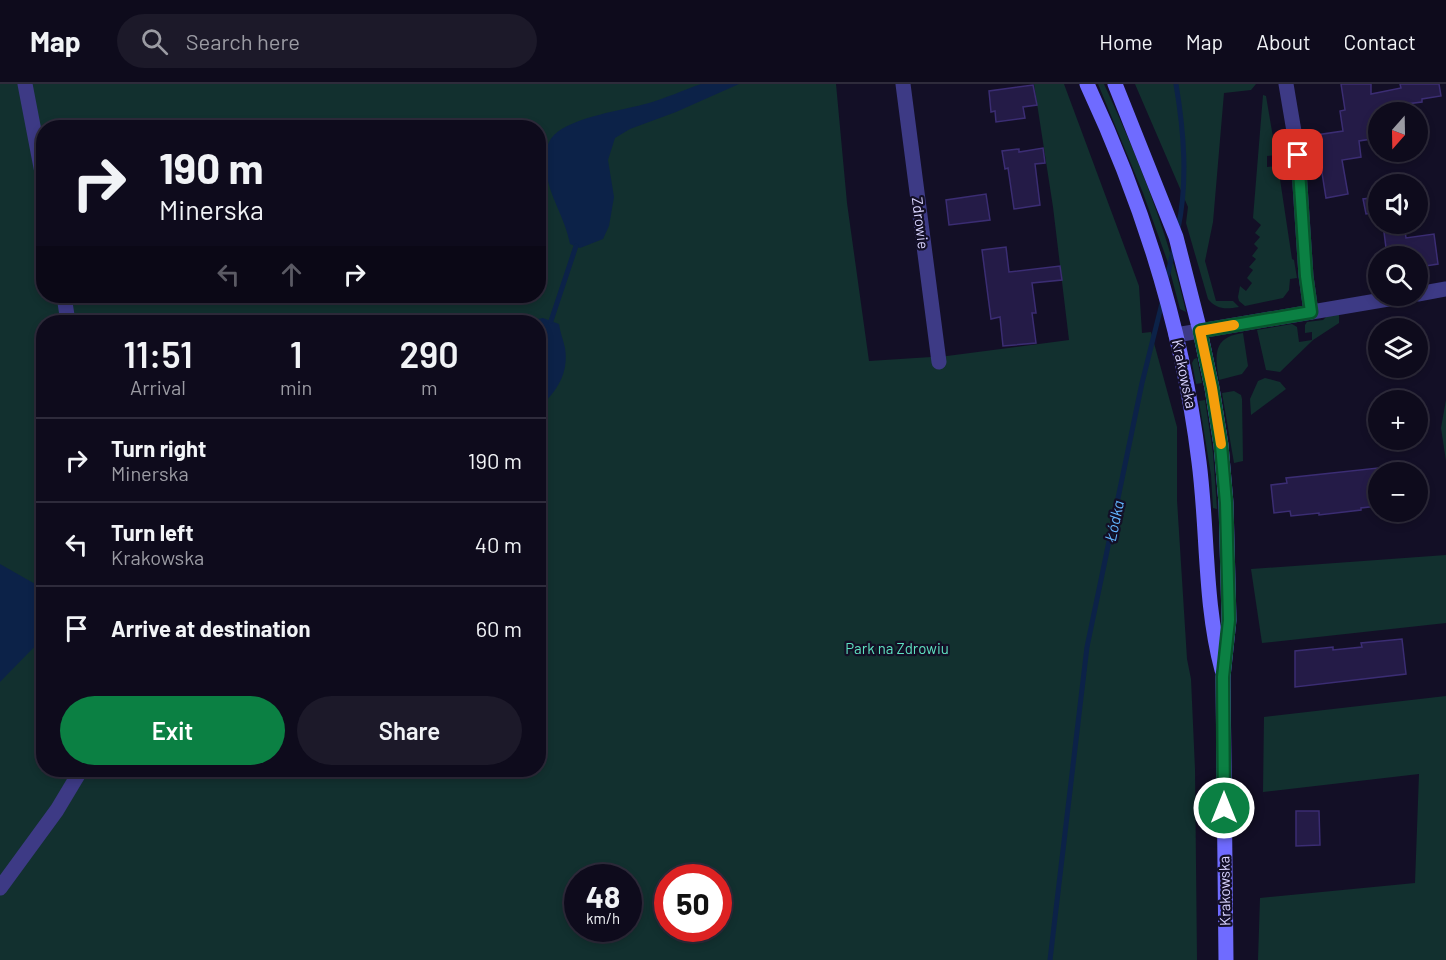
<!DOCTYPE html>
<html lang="en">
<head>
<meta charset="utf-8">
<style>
  :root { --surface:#0e0b1c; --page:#1c1929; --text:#f1f3f6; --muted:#9b9ba3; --line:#2e2b3b; --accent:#0b8043 }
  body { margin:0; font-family:Barlow,sans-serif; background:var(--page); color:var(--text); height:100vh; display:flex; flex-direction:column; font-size:22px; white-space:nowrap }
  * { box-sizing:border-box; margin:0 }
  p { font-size:20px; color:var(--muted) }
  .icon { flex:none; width:33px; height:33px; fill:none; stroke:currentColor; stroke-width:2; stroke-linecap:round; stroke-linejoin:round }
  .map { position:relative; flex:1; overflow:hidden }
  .side { position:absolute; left:36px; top:231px; width:510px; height:462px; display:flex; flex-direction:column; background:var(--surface); border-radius:24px; box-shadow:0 3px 9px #0003,0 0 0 2px var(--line) }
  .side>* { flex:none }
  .top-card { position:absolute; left:36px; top:36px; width:510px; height:183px; border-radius:24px; box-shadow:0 3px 9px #0003,0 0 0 2px var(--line); background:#0e0b1c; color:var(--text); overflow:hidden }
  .needle { width:39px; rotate:200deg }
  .controls { position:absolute; left:1368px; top:18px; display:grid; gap:12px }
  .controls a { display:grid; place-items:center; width:60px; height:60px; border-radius:50%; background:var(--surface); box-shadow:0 3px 9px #0003,0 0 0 2px var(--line); font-size:30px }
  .speed { position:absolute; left:564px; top:780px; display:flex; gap:12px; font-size:30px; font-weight:700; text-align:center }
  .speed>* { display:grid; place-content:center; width:78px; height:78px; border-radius:50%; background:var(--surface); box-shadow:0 3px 9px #0003,0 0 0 2px var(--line); line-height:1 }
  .speed small { font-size:15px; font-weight:400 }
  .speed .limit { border:9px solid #d22; background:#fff; color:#111 }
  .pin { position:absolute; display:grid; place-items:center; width:51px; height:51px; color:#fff; margin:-26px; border-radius:12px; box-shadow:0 3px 9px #0006 }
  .me { position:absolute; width:66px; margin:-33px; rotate:0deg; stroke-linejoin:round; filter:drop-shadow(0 0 4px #0008) }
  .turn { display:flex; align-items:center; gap:21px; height:126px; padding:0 24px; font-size:27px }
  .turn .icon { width:78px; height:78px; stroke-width:2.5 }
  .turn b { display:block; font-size:42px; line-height:51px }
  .lanes { display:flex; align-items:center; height:57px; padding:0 24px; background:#0003; justify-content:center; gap:30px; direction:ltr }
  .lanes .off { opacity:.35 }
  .eta { display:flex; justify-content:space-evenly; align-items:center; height:102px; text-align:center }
  .eta b { font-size:36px; font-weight:600; line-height:42px }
  .cta { display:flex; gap:12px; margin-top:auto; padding:12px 24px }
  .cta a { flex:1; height:69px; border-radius:36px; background:var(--accent); color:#fff; font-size:24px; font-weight:600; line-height:69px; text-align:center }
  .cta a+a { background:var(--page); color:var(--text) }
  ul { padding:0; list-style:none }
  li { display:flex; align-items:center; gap:18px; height:84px; padding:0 24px; border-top:2px solid var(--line) }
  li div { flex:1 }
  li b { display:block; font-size:22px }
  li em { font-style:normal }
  header { display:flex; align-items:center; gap:36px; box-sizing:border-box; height:84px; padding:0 30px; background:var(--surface); border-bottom:2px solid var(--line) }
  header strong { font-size:28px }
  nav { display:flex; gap:33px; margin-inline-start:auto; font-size:21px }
  .search { width:420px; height:54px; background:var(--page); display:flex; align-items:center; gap:15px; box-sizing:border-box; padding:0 21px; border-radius:33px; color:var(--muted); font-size:22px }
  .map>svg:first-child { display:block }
  .green { fill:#12302f; fill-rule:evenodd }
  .water { fill:#0c2248 }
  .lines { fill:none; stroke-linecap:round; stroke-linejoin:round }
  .stream { stroke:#0c2248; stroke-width:5 }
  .building { fill:#241b47; stroke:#3b2d73; stroke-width:1.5 }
  .street { stroke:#3d3a85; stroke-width:15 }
  .secondary { stroke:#6f6bff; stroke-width:15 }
  .route-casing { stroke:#07532c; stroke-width:15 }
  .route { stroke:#0b8043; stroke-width:10 }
  .slow { stroke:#f59e0b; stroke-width:10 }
  .labels { text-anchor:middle; stroke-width:4.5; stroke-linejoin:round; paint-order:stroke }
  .street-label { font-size:15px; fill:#d9d4ff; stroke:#130f26 }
  .park-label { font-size:15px; fill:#5fe0c0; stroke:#130f26 }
  .water-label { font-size:16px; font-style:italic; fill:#62b6ff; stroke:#130f26 }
</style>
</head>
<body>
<header>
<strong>Map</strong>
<div class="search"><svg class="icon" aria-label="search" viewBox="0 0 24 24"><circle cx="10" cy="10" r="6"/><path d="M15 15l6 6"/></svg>Search here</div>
<nav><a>Home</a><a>Map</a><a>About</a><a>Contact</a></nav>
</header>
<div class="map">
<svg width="1446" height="876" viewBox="0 0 1446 876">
  <rect width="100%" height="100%" fill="#130f26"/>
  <g class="green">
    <path d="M0,0H836L847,119L869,277L947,272L1069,256L1053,123L1034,0H1064L1139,202L1142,249L1151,248L1177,343V416L1187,575L1191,595L1195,685L1197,876H0ZM44,44H538V212H44ZM44,238H538V686H44ZM578,794H628V844H578ZM668,794H718V844H668Z"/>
    <path d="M1098,0H1104C1138,73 1168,149 1186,228L1180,225L1167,176L1143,109Z"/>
    <path d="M1135,0H1256L1251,6L1224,9L1213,138L1205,177L1216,217H1233L1239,223C1226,225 1217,226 1208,215L1186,139L1188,123Z"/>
    <path d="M1263,11L1266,12L1276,71L1267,72V83L1278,82L1292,175L1294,176L1297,194L1290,195L1289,206L1283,214L1245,222L1239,217L1238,213L1240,202L1246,207L1252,199L1247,194L1253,186L1249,183L1256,175L1252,172L1258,164L1254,160L1260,153L1255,149L1261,141L1253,134Z"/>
    <path d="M1339,229V239L1313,256L1280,288L1266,286L1257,246L1292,240L1297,243L1299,258L1312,256V248L1305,249V241L1307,238L1323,236L1328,231Z"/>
    <path d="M1243,249L1248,282L1242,290L1219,296C1215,272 1212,253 1243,249Z"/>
    <path d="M1197,274L1202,299L1196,300L1192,279L1194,275Z"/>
    <path d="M1265,294L1280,298L1286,305L1251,331L1250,315L1258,297Z"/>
    <path d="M1234,307L1241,311L1242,315L1243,377L1234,379L1222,309Z"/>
    <path d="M1205,316L1213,369L1217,425L1213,424L1211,391L1199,317Z"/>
    <path d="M1446,316V377L1441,344Z"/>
    <path d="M1446,471V539L1262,559L1251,485Z"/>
    <path d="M1446,612V876H1258L1260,814L1415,799L1419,690L1263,708L1264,633Z"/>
  </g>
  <g class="water">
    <path d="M701,0H739L676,28L630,45L615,54L608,76L614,113L609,142L603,155L580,164L570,160C565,133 549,113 546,86C545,74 545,60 554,51C572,33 624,26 649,19C666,14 684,6 701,0Z"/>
    <path d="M543,234L559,240C560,248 563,255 565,264C569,289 557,308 539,323L538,238H528L533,236Z"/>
    <path d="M0,480L44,505L43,554L0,598Z"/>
  </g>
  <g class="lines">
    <g class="stream">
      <path d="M1176,0C1184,48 1188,97 1178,145"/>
      <path d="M1166,198L1174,163"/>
      <path d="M551,237L576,162"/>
      <path d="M1050,876L1087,563L1142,299L1162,219"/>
    </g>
  </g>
  <g class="building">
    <path d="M1341,0H1371V10L1401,4L1400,0H1439L1441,12L1422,15V18L1382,23L1383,28H1378V54L1359,57L1361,73L1342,76L1348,110L1326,114L1316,51L1343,47L1340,27L1345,26Z"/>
    <path d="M1033,1L1037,21L1023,23L1025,34L996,38L995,27L991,28L989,7Z"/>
    <path d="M1043,64L1045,79L1035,80L1040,121L1014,125L1008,84L1005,85L1002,67L1019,65V68Z"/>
    <path d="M986,110L990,136L949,141L946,116Z"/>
    <path d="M1378,113V128L1366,130L1363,115Z"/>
    <path d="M1383,140H1404L1406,154L1434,150L1438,180L1419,183L1418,172H1387Z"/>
    <path d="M1006,163L1009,188L1060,182L1062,196L1032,199L1036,229H1032L1036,259L1003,262L1000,233L991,235L982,166Z"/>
    <path d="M1378,384V422L1361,424V426L1319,431V429L1291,432L1290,427L1274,429L1271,401L1287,399L1286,394Z"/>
    <path d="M1402,555L1406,590L1295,603V567L1333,563V566L1362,563L1361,559Z"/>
    <path d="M1296,727H1319L1320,761L1296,762Z"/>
  </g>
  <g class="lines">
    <g class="street">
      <path d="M25,0L44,99"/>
      <path d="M903,0L939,278"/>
      <path d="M1286,0L1298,71L1306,192L1311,228"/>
      <path d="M1418,210L1446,205"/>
      <path d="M64,212L68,238"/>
      <path d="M1176,251L1406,212"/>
      <path d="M0,804L57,726L81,686"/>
    </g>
    <g class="secondary">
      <path d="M1087,0C1143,120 1183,247 1199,378C1208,447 1204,519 1222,586"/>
      <path d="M1115,0L1176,153L1200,247L1212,304L1221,361L1226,419L1229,536L1223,593L1226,876"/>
    </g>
  </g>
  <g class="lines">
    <g class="route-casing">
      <path id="route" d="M1224,724L1223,593L1229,536L1226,419L1221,361L1212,304L1200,247L1311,228L1306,192L1298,71"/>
    </g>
    <use href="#route" class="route"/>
    <path class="slow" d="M1221,360L1212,304L1200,247L1234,241"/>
  </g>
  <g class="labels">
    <g class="street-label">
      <text transform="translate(920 139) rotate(83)" y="5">Zdrowie</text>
      <text transform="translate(1184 290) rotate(78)" y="5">Krakowska</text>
      <text transform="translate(1225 807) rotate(-91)" y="5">Krakowska</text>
    </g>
    <g class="park-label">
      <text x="897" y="570">Park na Zdrowiu</text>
    </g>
    <g class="water-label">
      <text transform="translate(1114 437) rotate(-78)" y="6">Łódka</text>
    </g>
  </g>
</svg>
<div class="controls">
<a><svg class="needle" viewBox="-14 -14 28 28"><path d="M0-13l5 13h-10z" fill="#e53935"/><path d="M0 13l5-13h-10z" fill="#9b9ba3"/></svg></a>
<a><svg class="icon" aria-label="sound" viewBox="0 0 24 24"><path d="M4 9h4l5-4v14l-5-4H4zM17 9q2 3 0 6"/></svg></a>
<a><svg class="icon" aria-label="search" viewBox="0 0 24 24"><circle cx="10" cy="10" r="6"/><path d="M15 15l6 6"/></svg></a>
<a><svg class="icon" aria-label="layers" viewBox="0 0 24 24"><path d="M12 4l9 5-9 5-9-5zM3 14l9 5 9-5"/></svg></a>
<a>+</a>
<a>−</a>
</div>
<div class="speed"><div>48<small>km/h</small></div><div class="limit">50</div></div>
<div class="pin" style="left:1298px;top:71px;background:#d93025"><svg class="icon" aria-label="arrive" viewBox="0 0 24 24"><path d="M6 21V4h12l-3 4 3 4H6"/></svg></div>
<svg class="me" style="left:1224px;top:724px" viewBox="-20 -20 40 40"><circle r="17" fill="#0b8043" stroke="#fff" stroke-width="3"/><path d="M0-11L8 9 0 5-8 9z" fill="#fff"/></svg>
<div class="top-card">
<div class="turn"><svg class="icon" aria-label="right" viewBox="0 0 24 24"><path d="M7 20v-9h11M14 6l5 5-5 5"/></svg><div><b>190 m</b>Minerska</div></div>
<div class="lanes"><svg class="icon off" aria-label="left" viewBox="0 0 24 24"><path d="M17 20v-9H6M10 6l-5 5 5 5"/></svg><svg class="icon off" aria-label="ahead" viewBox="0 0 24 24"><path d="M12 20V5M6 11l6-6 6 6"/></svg><svg class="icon" aria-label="right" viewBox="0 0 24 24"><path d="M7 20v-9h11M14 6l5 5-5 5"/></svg></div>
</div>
<section class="side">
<div class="eta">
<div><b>11:51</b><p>Arrival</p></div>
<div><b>1</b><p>min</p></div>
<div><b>290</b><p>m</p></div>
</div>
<ul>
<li><svg class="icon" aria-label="right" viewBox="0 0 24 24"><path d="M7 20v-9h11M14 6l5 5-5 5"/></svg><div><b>Turn right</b><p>Minerska</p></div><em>190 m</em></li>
<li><svg class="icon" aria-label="left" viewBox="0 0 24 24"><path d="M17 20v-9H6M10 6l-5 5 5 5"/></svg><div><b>Turn left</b><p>Krakowska</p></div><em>40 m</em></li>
<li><svg class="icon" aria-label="arrive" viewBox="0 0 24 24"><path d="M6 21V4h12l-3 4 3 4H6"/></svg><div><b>Arrive at destination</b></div><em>60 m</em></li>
</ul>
<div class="cta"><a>Exit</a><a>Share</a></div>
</section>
</div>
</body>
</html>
